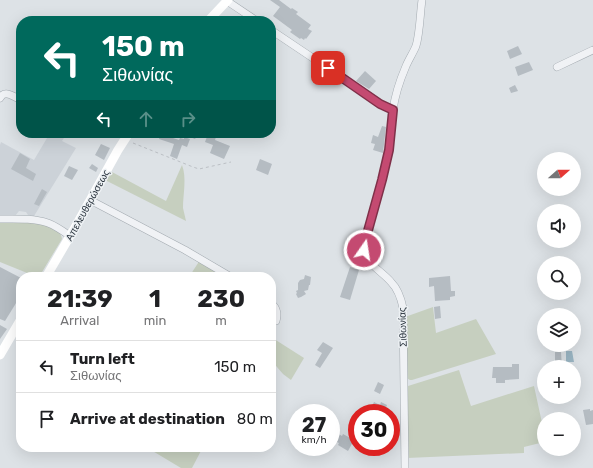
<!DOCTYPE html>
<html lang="en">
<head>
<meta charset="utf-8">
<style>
  :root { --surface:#fff; --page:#f6f6f6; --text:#202124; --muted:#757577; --line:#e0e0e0 }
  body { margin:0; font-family:Rubik,sans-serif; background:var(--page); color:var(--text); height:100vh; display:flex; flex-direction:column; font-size:15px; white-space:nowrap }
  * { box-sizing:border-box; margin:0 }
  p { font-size:13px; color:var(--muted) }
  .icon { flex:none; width:22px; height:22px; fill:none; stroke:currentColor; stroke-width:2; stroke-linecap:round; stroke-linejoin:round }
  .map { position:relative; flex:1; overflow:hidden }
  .drawer { position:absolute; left:16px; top:272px; width:260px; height:180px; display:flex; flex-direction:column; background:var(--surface); border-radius:16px; box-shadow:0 4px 16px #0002 }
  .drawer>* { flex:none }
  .guide { position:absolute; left:16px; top:16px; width:260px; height:122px; border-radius:16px; box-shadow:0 4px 16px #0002; background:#00695c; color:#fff; overflow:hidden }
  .needle { width:26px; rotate:69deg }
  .fabs { position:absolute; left:537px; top:152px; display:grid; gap:8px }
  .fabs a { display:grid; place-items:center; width:44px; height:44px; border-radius:50%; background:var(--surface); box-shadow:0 4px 16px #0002; font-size:20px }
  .speed { position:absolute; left:288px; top:404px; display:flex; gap:8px; font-size:20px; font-weight:700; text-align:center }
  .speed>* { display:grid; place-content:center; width:52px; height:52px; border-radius:50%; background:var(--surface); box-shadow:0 4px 16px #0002; line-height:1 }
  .speed small { font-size:10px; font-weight:400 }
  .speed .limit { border:6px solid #d22; background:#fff; color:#111 }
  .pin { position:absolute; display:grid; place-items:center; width:34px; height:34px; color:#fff; margin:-17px; border-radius:8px; box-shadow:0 2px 6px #0006 }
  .me { position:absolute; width:44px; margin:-22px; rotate:13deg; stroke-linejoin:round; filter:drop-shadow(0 0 3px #0008) }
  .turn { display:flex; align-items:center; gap:14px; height:84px; padding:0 20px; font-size:18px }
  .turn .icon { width:52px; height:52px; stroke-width:2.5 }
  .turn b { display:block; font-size:28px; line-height:34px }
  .lanes { display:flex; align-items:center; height:38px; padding:0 20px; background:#0003; justify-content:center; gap:20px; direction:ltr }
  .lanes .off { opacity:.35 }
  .eta { display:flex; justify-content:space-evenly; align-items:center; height:68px; text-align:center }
  .eta b { font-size:24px; font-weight:700; line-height:28px }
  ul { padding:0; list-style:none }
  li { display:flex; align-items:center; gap:12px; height:52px; padding:0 20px; border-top:1px solid var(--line) }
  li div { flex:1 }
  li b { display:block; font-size:15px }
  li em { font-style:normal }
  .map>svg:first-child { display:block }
  .built { fill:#ccd2d8 }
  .green { fill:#c6cfbf }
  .water { fill:#9bb6c4 }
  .building { fill:#b5bcc2 }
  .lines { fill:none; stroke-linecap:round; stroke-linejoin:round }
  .street-casing { stroke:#a3aab0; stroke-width:8 }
  .path { stroke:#bcc0c5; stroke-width:1; stroke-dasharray:3 3; stroke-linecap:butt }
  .street { stroke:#f0f2f5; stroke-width:7 }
  .secondary { stroke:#fff; stroke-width:9 }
  .route-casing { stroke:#7f3049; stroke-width:10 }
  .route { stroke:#c44a71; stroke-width:7 }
  .labels { text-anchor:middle; stroke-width:3; stroke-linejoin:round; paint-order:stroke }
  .street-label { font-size:10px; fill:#28323c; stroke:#edf1f4 }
</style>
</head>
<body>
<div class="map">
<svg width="593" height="468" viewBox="0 0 593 468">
  <rect width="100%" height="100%" fill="#dde2e6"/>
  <path class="built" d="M50,133H67L62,141L76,148L34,216L28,215L26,212L19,211L15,216H0V145L1,142L34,160Z"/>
  <g class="green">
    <path d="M182,165C187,178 183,194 183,208C184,212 185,217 186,221L105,180L112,172L166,201Z"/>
    <path d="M0,222C15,222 60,219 62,239L39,277H37L0,262Z"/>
    <path d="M200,260L228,277H189Z"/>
    <path d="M433,307L436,333L476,319L496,354L412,380H410L405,377V317Z"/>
    <path d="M271,337L304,358L291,380L283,374L271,360Z"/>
    <path d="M459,370L471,406L534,386L544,432V442L524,447V453L407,458L406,388L408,386Z"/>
    <path d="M146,447H203L192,468H181Z"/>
  </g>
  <path class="water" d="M566,351H572L574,362H566Z"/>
  <g class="building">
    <path d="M270,0H279L291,9L292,8L298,12L296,14L311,25L308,29L312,31L306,39L305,38L304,40L301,38L300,39L290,32L292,30L273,16L280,7Z"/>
    <path d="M518,46L522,54L510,59L507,51Z"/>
    <path d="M529,62L533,70L518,76L515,67Z"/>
    <path d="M365,71L376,81L369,89L356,81Z"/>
    <path d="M515,85L518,91L511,93L509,88Z"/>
    <path d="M382,126L386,127L383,153L373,150L375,144L371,143L373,135L378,137Z"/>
    <path d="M192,133H199L195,139L190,137Z"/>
    <path d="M161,134L179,140L180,138L184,139V137L190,139L187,147L182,145L177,159L170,156L174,144L159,139Z"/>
    <path d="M208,134L216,137L215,140L230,146L224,159L210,153L213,145L205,142Z"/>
    <path d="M101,144L110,148L104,160L95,155Z"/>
    <path d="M20,153L30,159L26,168L36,174L33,181L11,169Z"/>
    <path d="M260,159L272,164L268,175L256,170Z"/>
    <path d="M92,164L98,168L96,172L89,168Z"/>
    <path d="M69,166L78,170L72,180L64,176Z"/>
    <path d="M42,189L47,192L39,206L34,204Z"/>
    <path d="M0,267L21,278V295L5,321L0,319Z"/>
    <path d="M350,267L359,270L350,300L340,297Z"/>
    <path d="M305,275L311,277L310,285H309L308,290L304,291L306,294L301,297L298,298L296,294L297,293L296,291L298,290V283L300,280L304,279Z"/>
    <path d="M450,276L451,291H455V296L450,297V300L435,301L434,286L429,287V278Z"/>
    <path d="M440,306L441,318L435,319L434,307Z"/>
    <path d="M0,325L7,329L0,339Z"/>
    <path d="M323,342L333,348L320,368L315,365L322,353L317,350Z"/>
    <path d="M555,352H561L562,367H555Z"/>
    <path d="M512,364H519V379L505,380V383H496V378H492L493,367H512Z"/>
    <path d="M378,382L384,385L380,394L374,391Z"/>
    <path d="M374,402L380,405L381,402L387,405L384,413H369Z"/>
    <path d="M590,409V411L593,410V424L586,425L583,410Z"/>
    <path d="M337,433L342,436L343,434L354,440L348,451L338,445L339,443L333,440Z"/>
  </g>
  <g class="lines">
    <g class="street-casing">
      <g id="street">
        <path d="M227,1L257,21"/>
        <path d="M271,30L380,103L393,110L389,150L382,180L364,245C363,263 381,270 391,282C398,289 401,298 403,308L405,468"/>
        <path d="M557,67L593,50"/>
        <path d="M0,98C5,89 14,97 21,100"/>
        <path d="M393,110C395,95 400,80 406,66C409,59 413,53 416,46C420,32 420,14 422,0"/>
        <path d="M90,200L185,250L231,277"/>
        <path d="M0,219C16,219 33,218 48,223C56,226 63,231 70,236"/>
        <path d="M271,303C277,308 278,314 276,321"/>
      </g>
    </g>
    <path class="path" d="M133,143L193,167L199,169L231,162"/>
    <use href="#street" class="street"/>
    <g class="secondary">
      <path d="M208,21L228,0"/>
      <path d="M46,277L77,224L118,150L129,133"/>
      <path d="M0,355L21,319"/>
    </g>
  </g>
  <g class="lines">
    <g class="route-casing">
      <path id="route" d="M328,68L380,104L393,110L389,150L382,180L364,245V250"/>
    </g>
    <use href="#route" class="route"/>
  </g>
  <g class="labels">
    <g class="street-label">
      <text transform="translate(87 205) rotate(-61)" y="4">Απελευθερώσεως</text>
      <text transform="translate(402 327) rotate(-92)" y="4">Σιθωνίας</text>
    </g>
  </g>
</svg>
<div class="fabs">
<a><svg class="needle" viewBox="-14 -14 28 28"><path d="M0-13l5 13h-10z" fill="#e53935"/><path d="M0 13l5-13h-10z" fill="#757577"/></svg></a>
<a><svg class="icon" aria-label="sound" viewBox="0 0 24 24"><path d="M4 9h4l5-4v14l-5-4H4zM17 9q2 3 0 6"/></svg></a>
<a><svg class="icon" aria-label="search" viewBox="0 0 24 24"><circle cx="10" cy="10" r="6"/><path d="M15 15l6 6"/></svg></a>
<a><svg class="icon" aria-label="layers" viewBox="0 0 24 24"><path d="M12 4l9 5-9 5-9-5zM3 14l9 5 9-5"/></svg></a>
<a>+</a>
<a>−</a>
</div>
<div class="speed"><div>27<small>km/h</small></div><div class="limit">30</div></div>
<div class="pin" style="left:328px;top:68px;background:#d93025"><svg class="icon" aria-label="arrive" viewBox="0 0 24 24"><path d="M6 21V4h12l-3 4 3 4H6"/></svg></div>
<svg class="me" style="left:364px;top:250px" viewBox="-20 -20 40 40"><circle r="17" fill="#c44a71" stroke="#fff" stroke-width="3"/><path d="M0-11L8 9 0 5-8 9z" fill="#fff"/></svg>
<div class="guide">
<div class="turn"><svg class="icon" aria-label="left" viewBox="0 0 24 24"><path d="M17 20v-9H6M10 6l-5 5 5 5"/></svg><div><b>150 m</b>Σιθωνίας</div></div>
<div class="lanes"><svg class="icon" aria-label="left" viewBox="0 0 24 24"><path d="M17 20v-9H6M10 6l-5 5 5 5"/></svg><svg class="icon off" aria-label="ahead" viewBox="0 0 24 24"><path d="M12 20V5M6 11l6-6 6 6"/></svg><svg class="icon off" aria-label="right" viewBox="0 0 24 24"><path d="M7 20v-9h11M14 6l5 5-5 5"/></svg></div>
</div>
<section class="drawer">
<div class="eta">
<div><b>21:39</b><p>Arrival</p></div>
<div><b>1</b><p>min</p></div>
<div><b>230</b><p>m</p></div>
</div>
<ul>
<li><svg class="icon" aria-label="left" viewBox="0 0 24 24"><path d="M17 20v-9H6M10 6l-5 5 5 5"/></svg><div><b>Turn left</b><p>Σιθωνίας</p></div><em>150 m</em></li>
<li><svg class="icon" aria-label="arrive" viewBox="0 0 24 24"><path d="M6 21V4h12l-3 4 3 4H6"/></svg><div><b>Arrive at destination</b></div><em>80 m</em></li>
</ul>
</section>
</div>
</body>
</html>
